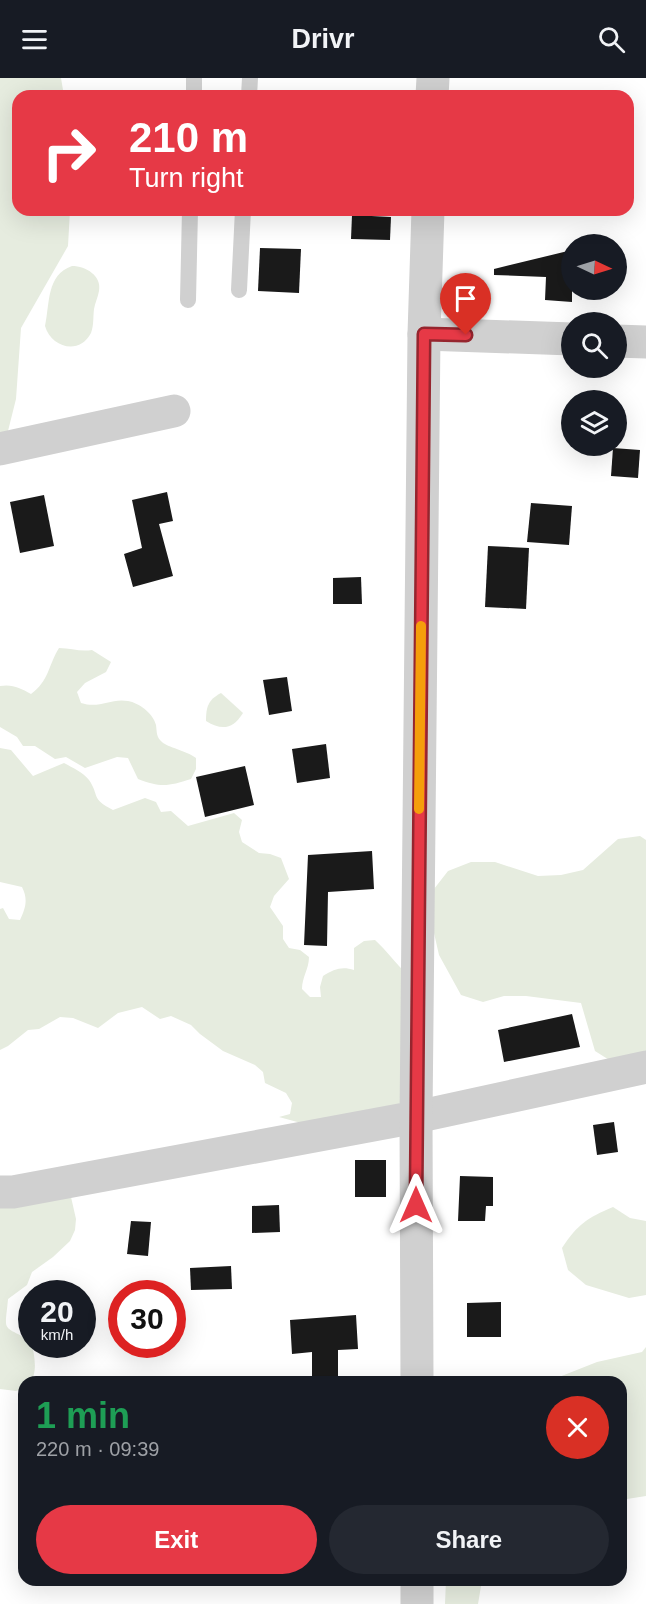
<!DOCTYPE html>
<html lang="en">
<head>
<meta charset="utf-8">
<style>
  :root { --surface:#171b24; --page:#242831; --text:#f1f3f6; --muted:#9ea1a6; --accent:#e63946 }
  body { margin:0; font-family:Helvetica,sans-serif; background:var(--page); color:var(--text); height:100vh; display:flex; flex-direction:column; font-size:22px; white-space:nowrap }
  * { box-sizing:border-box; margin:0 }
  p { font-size:20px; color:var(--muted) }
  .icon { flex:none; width:33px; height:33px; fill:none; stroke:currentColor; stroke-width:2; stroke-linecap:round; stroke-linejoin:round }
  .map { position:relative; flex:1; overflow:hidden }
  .side { position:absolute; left:18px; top:1298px; width:609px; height:210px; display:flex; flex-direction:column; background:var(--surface); border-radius:18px; box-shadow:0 6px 24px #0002 }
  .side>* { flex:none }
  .top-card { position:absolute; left:12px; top:12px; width:622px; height:126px; border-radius:18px; box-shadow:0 6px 24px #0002; background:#e63946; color:#fff; overflow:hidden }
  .needle { width:39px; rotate:94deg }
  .controls { position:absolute; left:561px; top:156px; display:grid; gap:12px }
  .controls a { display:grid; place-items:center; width:66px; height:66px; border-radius:50%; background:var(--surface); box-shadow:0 6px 24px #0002; font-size:30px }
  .speed { position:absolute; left:18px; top:1202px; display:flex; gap:12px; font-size:30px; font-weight:700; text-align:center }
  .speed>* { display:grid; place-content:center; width:78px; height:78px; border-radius:50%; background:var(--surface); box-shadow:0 6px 24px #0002; line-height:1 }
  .speed small { font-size:15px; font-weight:400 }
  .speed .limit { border:9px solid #d22; background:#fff; color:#111 }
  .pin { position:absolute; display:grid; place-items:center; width:51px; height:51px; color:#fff; margin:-62px -26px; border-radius:50% 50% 50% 0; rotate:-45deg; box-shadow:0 0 6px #0007 }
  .pin .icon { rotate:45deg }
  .me { position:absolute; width:66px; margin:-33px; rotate:0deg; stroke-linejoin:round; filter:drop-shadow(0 0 4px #0008) }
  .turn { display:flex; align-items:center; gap:21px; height:126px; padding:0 18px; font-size:27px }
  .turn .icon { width:78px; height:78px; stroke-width:2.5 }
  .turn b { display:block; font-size:42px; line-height:51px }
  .round { display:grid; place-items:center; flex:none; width:63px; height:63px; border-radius:32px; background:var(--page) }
  .overview { display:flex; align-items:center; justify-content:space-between; height:102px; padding:0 18px }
  h1 { font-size:36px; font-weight:800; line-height:45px; color:#1e9e55 }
  .cta { display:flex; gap:12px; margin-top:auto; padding:12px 18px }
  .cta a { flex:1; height:69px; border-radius:36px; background:var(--accent); color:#fff; font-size:24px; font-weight:800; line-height:69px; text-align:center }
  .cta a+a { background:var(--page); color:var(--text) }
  header { display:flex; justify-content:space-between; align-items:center; height:78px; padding:0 18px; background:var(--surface); font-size:27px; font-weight:800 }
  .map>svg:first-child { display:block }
  .green { fill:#e6ecdf }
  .building { fill:#1a1a1a }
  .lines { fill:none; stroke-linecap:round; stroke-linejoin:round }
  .service { stroke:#d0d0d0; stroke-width:16 }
  .minor { stroke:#d0d0d0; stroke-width:33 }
  .route-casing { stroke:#96252e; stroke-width:15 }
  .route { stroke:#e63946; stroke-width:10 }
  .slow { stroke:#f59e0b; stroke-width:10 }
</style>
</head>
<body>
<header><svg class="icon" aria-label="menu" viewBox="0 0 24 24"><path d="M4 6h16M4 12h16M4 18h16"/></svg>Drivr<svg class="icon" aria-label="search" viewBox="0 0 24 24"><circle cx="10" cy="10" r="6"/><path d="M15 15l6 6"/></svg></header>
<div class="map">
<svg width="646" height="1526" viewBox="0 0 646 1526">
  <rect width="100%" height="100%" fill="#fff"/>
  <g class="green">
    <path d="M0,0H61L64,18H18V132H70L68,168L21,250L16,321L4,369L0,371Z"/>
    <path d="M72,188C86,188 102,198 99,213C98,219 95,225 94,231C93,239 94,247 91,255C79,278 51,269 45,248C50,226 46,197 72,188Z"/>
    <path d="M59,570C71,570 80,574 92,572L111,584L106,594L85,605L77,614L81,625C100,631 110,620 128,623C139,625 153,635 156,647C157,654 156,659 162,664C167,669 187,673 196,680V691L191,701C169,708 161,710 138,701L128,680L117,679L85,690L66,679L55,681L35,668H23L17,659L0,649V608C13,606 20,610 31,616C49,603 48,588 59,570Z"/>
    <path d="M221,615L243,635C233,651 222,653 206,643C206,629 208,622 221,615Z"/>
    <path d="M0,670L11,672L33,698L64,685C73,690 83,694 89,702C100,718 90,720 113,732L145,720L156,724L161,734L171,733L188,748L234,735L242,742L239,754L242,764L259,775L270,776L281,780L289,801L274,818L270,829L283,848V861L289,870L300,872L309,879C309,891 302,899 302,911L310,919H321L320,909L323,898C334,891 342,888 354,892V870L364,863L375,862C387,873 396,886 408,897L402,1020L397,1031L301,1045L279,1039L290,1036L292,1025L286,1015L265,1005L263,994L255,987L223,973L200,956L191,947L171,938L160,941L142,929L118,935L98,950L73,940L60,939L39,951L28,952L8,968L0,972V831L3,830L9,841L20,842C26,829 28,821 22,809L0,804Z"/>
    <path d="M640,758L646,762V986L614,985L595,973L581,925L526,918H504L483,924L461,917L439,877L429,833L434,811L448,793L471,784H495L538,798L561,797L583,792L618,761Z"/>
    <path d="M71,1119L76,1141L75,1152L70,1163L53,1179L32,1194L27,1207L8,1221C5,1256 1,1246 31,1263C34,1275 38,1293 31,1303L24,1304V1310L16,1313L0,1311V1130Z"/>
    <path d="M613,1129L630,1140L646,1143V1217L629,1220L586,1207L568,1192L562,1170C578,1146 587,1140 613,1129Z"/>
    <path d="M646,1269V1418L627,1421L621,1424V1304L542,1303L554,1301L597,1284L642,1274Z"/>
    <path d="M446,1502H482L478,1526H445Z"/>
  </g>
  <g class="building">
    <path d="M352,137L391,139L390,162L351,161Z"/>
    <path d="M260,170L301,171L299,215L258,213Z"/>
    <path d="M572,172V224L545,222L546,199L494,197V191Z"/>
    <path d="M613,370L640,372L638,400L611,398Z"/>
    <path d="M167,414L173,443L159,446L173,498L133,509L124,476L142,470L132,422Z"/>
    <path d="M44,417L54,468L20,475L10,424Z"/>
    <path d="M531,425L572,428L569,467L527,464Z"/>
    <path d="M488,468L529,470L526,531L485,529Z"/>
    <path d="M361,499L362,526H333V500Z"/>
    <path d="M287,599L292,633L269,637L263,602Z"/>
    <path d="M326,666L330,700L297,705L292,671Z"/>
    <path d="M245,688L254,727L205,739L196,699Z"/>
    <path d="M372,773L374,811L328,814L327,868L304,867L308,777Z"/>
    <path d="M572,936L580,969L504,984L498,952Z"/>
    <path d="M614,1044L618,1074L597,1077L593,1047Z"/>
    <rect x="355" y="1082" width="31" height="37"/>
    <path d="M460,1098L493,1099V1128H486L485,1143H458Z"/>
    <path d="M279,1127L280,1154L252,1155V1128Z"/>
    <path d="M131,1143L151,1144L148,1178L127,1176Z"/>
    <path d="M231,1188L232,1211L191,1212L190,1190Z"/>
    <path d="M501,1224V1259H467V1225Z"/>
    <path d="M356,1237L358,1271L338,1272V1304H312V1274L292,1276L290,1242Z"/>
  </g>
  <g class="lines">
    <g class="service">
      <path d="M194,18V0"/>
      <path d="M249,18L250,0"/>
      <path d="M239,212L243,132"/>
      <path d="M188,222L190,132"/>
    </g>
    <g class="minor">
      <path d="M432,18L433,0"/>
      <path d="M424,256L572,261"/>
      <path d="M616,263L646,264"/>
      <path d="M0,371L174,333"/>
      <path d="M0,1114H13L416,1039L646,989"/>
      <path d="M417,1304L416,1039L424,256L428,132"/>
      <path d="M417,1502V1526"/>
    </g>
  </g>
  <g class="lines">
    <g class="route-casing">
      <path id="route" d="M416,1127L424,256L466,257"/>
    </g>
    <use href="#route" class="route"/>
    <path class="slow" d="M419,731L421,548"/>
  </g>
</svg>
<div class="controls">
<a><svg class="needle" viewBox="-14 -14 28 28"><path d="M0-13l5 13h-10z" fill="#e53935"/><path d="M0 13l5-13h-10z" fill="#9ea1a6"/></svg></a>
<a><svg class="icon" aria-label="search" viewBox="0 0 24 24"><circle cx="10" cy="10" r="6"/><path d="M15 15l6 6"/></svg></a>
<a><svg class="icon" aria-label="layers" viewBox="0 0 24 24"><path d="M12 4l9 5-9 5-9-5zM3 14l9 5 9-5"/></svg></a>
</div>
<div class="speed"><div>20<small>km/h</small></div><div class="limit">30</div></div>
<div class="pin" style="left:466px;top:257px;background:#d93025"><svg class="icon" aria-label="arrive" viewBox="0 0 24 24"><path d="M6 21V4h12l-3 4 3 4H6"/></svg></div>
<svg class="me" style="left:416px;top:1127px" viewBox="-20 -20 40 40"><path d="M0-17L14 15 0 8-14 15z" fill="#e63946" stroke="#fff" stroke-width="4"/></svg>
<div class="top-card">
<div class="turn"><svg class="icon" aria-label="right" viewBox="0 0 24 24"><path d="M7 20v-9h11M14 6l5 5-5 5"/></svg><div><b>210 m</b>Turn right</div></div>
</div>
<section class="side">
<div class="overview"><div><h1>1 min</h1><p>220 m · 09:39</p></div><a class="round" style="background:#d93025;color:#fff"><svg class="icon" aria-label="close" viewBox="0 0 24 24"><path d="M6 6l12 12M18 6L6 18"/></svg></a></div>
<div class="cta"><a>Exit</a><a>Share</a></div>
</section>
</div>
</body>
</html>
